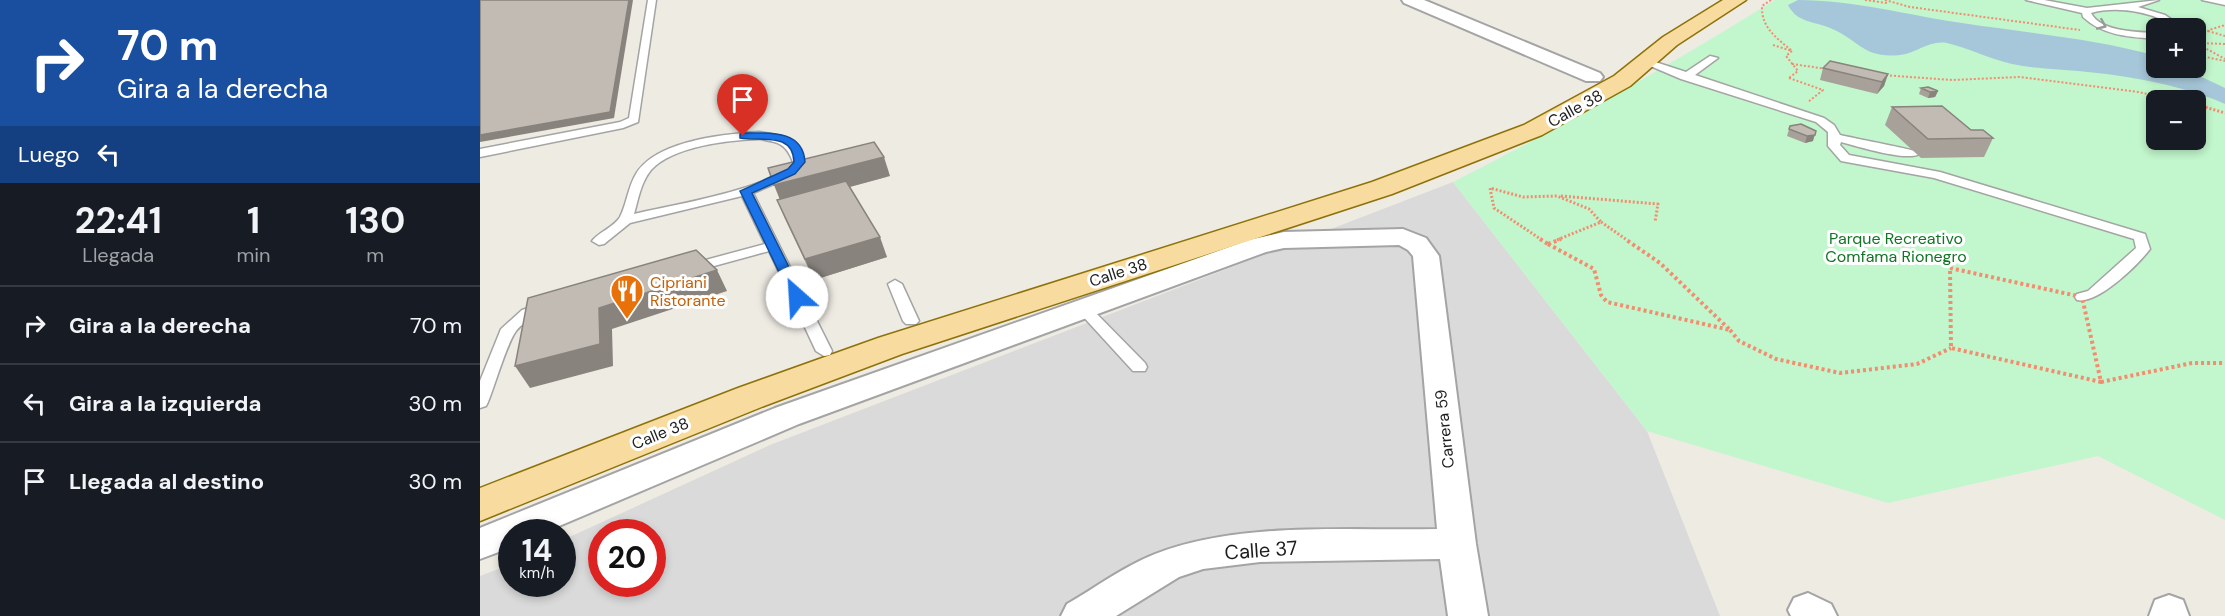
<!DOCTYPE html>
<html lang="es">
<head>
<meta charset="utf-8">
<style>
  :root { --surface:#171b24; --page:#20242c; --text:#f1f3f6; --muted:#9ea1a6; --line:#363941 }
  body { margin:0; font-family:"DM Sans",sans-serif; background:var(--page); color:var(--text); height:100vh; display:flex; flex-direction:column; font-size:22px; white-space:nowrap }
  * { box-sizing:border-box; margin:0 }
  p { font-size:20px; color:var(--muted) }
  .icon { flex:none; width:33px; height:33px; fill:none; stroke:currentColor; stroke-width:2; stroke-linecap:round; stroke-linejoin:round }
  .map { position:relative; flex:1; overflow:hidden }
  .side { display:flex; flex-direction:column; background:var(--surface); width:480px }
  .side>* { flex:none }
  .hud { background:#1a4fa0; color:#fff; overflow:hidden }
  .controls { position:absolute; left:1666px; top:18px; display:grid; gap:12px }
  .controls a { display:grid; place-items:center; width:60px; height:60px; border-radius:9px; background:var(--surface); box-shadow:0 3px 9px #0003; font-size:30px }
  .speed { position:absolute; left:18px; top:519px; display:flex; gap:12px; font-size:30px; font-weight:700; text-align:center }
  .speed>* { display:grid; place-content:center; width:78px; height:78px; border-radius:50%; background:var(--surface); box-shadow:0 3px 9px #0003; line-height:1 }
  .speed small { font-size:15px; font-weight:400 }
  .speed .limit { border:9px solid #d22; background:#fff; color:#111 }
  .pin { position:absolute; display:grid; place-items:center; width:51px; height:51px; color:#fff; margin:-62px -26px; border-radius:50% 50% 50% 0; rotate:-45deg; box-shadow:0 0 6px #0007 }
  .pin .icon { rotate:45deg }
  .me { position:absolute; width:66px; margin:-33px; rotate:334deg; stroke-linejoin:round; filter:drop-shadow(0 0 4px #0008) }
  .turn { display:flex; align-items:center; gap:21px; height:126px; padding:0 18px; font-size:27px }
  .turn .icon { width:78px; height:78px; stroke-width:2.5 }
  .turn b { display:block; font-size:42px; line-height:51px }
  .then { display:flex; align-items:center; height:57px; padding:0 18px; background:#0003; gap:12px; font-size:22px }
  .eta { display:flex; justify-content:space-evenly; align-items:center; height:102px; text-align:center }
  .eta b { font-size:36px; font-weight:700; line-height:42px }
  ul { padding:0; list-style:none }
  li { display:flex; align-items:center; gap:18px; height:78px; padding:0 18px; border-top:2px solid var(--line) }
  li div { flex:1 }
  li b { display:block; font-size:22px }
  li em { font-style:normal }
  main { display:flex; flex:1; min-height:0 }
  .map>svg:first-child { display:block }
  .residential { fill:#dbdada; fill-rule:evenodd }
  .park { fill:#c2f6cc; fill-rule:evenodd }
  .water { fill:#a6c7d9 }
  .lines { fill:none; stroke-linecap:round; stroke-linejoin:round }
  .service-casing { stroke:#a4a4a4; stroke-width:3 }
  .minor-casing { stroke:#a4a4a4; stroke-width:4 }
  .primary-casing { stroke:#8e7208; stroke-width:3 }
  .path-far2 { stroke:#f28d70; stroke-width:2; stroke-dasharray:2 2; stroke-linecap:butt }
  .path-far1 { stroke:#f28d70; stroke-width:3; stroke-dasharray:2 2; stroke-linecap:butt }
  .path { stroke:#f28d70; stroke-width:4; stroke-dasharray:3 3; stroke-linecap:butt }
  .service { fill:#fff; fill-rule:evenodd }
  .minor { fill:#fff; fill-rule:evenodd }
  .primary { fill:#f7db9f; fill-rule:evenodd }
  .wall { fill:#a7a19a }
  .shaded-wall { fill:#88837d }
  .building { fill:#c2bbb3; stroke:#88837d; stroke-width:1.5 }
  .oneway { stroke:#999 }
  .route { fill:#1a73e8; stroke:#114b97; stroke-width:1.5 }
  .labels { text-anchor:middle; stroke-width:6; stroke-linejoin:round; paint-order:stroke }
  .street-label { font-size:16px; fill:#1d1d1d; stroke:#fff }
  .park-label { font-size:16px; fill:#117525; stroke:#fff }
  .food-label { font-size:16px; fill:#c56008; stroke:#fff; text-anchor:start }
  .near-street-label { font-size:20px; fill:#1d1d1d; stroke:#fff }
</style>
</head>
<body>
<main>
<section class="side">
<div class="hud">
<div class="turn"><svg class="icon" aria-label="right" viewBox="0 0 24 24"><path d="M7 20v-9h11M14 6l5 5-5 5"/></svg><div><b>70 m</b>Gira a la derecha</div></div>
<div class="then">Luego<svg class="icon" aria-label="left" viewBox="0 0 24 24"><path d="M17 20v-9H6M10 6l-5 5 5 5"/></svg></div>
</div>
<div class="eta">
<div><b>22:41</b><p>Llegada</p></div>
<div><b>1</b><p>min</p></div>
<div><b>130</b><p>m</p></div>
</div>
<ul>
<li><svg class="icon" aria-label="right" viewBox="0 0 24 24"><path d="M7 20v-9h11M14 6l5 5-5 5"/></svg><div><b>Gira a la derecha</b></div><em>70 m</em></li>
<li><svg class="icon" aria-label="left" viewBox="0 0 24 24"><path d="M17 20v-9H6M10 6l-5 5 5 5"/></svg><div><b>Gira a la izquierda</b></div><em>30 m</em></li>
<li><svg class="icon" aria-label="arrive" viewBox="0 0 24 24"><path d="M6 21V4h12l-3 4 3 4H6"/></svg><div><b>Llegada al destino</b></div><em>30 m</em></li>
</ul>
</section>
<div class="map">
<svg width="1745" height="616" viewBox="0 0 1745 616">
  <rect width="100%" height="100%" fill="#eeebe3"/>
  <path class="residential" d="M973,182L1167,431L1240,616H0V576L31,564L32,584H82L83,540L290,445ZM122,532H172V584H122Z"/>
  <path class="park" d="M1295,0H1745V520L1618,456L1408,503L1167,431L973,182C1084,126 1190,65 1295,0ZM1677,28H1716V68H1677ZM1677,100H1716V140H1677Z"/>
  <path class="water" d="M1318,0C1374,0 1426,15 1482,23C1547,33 1613,38 1677,56V68H1703L1745,88V104C1711,88 1655,77 1617,73C1589,69 1560,70 1532,64C1509,59 1489,48 1467,43C1448,40 1438,53 1420,55C1383,59 1378,39 1350,28C1334,21 1317,23 1308,5Z"/>
  <g class="lines">
    <g class="service-casing">
      <g id="service">
        <path d="M168,0H176L158,122L143,128L0,157V149L140,122L149,118Z"/>
        <path d="M1546,0H1564L1607,8L1679,0L1658,7L1685,15L1704,28C1693,29 1688,22 1678,18C1658,10 1632,7 1611,13C1620,32 1658,32 1677,33V39C1651,37 1623,36 1603,17L1602,13Z"/>
        <path d="M1722,0H1745V5Z"/>
        <path d="M1230,56L1238,58L1215,75L1344,118L1354,125L1360,135C1372,138 1437,150 1441,153C1429,163 1377,146 1361,142L1360,145L1369,155L1460,172L1665,234L1670,249C1658,265 1617,305 1597,300L1595,297L1597,294L1608,291L1656,248L1654,239L1454,178L1361,161L1348,146V132L1336,122L1201,79L1161,62L1166,59L1206,72Z"/>
        <path d="M279,132C304,136 315,136 325,162L315,175L273,193L352,351L350,355L344,356L336,351L289,251L212,272L205,268L207,265L285,244L262,196L150,223L124,244L119,245L112,241C119,232 134,227 140,217C147,203 148,187 156,174C176,141 243,134 279,132ZM279,139C298,142 306,143 313,162C290,190 191,205 154,214C158,200 161,182 171,170C193,146 249,140 279,139Z"/>
        <path d="M415,280L422,284L439,321L436,324H426L423,321L408,284Z"/>
        <path d="M64,303L72,308C64,317 47,317 36,331C27,343 15,385 8,402L6,406L0,408V381L21,329L42,310Z"/>
        <path d="M604,304L609,306L665,363L667,367L665,371H653L599,312L596,309Z"/>
      </g>
    </g>
    <g class="minor-casing">
      <g id="minor">
        <path d="M922,0H944L1120,73L1123,77L1120,81H1106L924,3Z"/>
        <path d="M923,229L946,238L959,256L996,544L1008,616H968L960,559L780,562L723,569L699,577L636,616H581L587,604C615,588 644,566 675,554C761,521 866,531 957,529L933,256L928,250L919,245L804,248L786,252L319,424L65,532H32V547L0,559V528L295,408L769,240L804,232Z"/>
        <path d="M1328,593L1351,604L1357,616H1311L1308,610L1314,598Z"/>
        <path d="M1689,595L1703,600L1709,616H1669L1675,600Z"/>
      </g>
    </g>
    <g class="primary-casing">
      <path id="primary" d="M1243,0H1266L1197,45L1150,86L1062,135L912,194L422,354L284,406L0,521V488L258,388L398,338L892,182L1044,125L1134,76L1183,37Z"/>
    </g>
    <g class="path-far2">
      <path d="M1291,0L1282,6C1281,28 1297,38 1312,51"/>
      <path d="M1385,0L1407,3"/>
      <path d="M1405,0L1430,7L1600,30"/>
      <path d="M1728,31L1745,36"/>
      <path d="M1716,43L1729,30L1745,25"/>
      <path d="M1716,43L1745,59"/>
      <path d="M1719,43L1745,44"/>
      <path d="M1293,45L1312,51L1306,56L1318,71L1309,78"/>
      <path d="M1716,55L1745,61"/>
      <path d="M1312,64L1347,69"/>
      <path d="M1402,75L1472,80L1539,77L1658,92L1696,100"/>
      <path d="M1309,78L1343,90L1328,102"/>
      <path d="M1716,105L1723,107"/>
    </g>
    <g class="path-far1">
      <path d="M1718,105L1745,113"/>
      <path d="M1081,196L1178,204L1175,222"/>
      <path d="M1121,222L1147,240"/>
      <path d="M1062,240L1014,208L1010,188L1043,197L1077,196L1109,209L1121,222"/>
      <path d="M1077,240L1121,222"/>
    </g>
    <g class="path">
      <path d="M1060,239L1068,244"/>
      <path d="M1068,244L1114,269L1121,295L1127,302L1250,330L1180,263L1145,239"/>
      <path d="M1068,244L1081,239"/>
      <path d="M1470,268L1602,297L1621,382L1471,348Z"/>
      <path d="M1250,330L1259,341L1296,359L1360,373L1437,364L1471,348"/>
      <path d="M1621,382L1712,363H1745"/>
    </g>
    <use href="#service" class="service"/>
    <use href="#minor" class="minor"/>
    <use href="#primary" class="primary"/>
  </g>
  <g class="wall">
    <path d="M1343,68L1408,74L1404,86L1397,94L1340,80Z"/>
    <path d="M1441,88L1458,91L1455,97L1448,98L1439,94Z"/>
    <path d="M1412,107L1491,130L1513,138L1504,157L1441,158L1405,125Z"/>
    <path d="M1321,124L1333,141L1325,143L1307,136L1310,126Z"/>
    <path d="M410,176L370,187L407,257L334,280L305,219L297,200Z"/>
  </g>
  <g class="shaded-wall">
    <path d="M149,0H153L134,118L0,142V135Z"/>
    <path d="M1408,74L1404,86L1397,94L1402,82Z"/>
    <path d="M1458,91L1455,97L1448,98L1450,92Z"/>
    <path d="M1336,131L1333,141L1325,143L1327,136Z"/>
    <path d="M404,157L410,176L302,205L294,185Z"/>
    <path d="M400,237L407,257L334,280L325,259Z"/>
    <path d="M237,270L247,291L132,329L133,366L50,388L35,366L119,308Z"/>
  </g>
  <g class="building">
    <path d="M0,0H149L130,112L0,135Z"/>
    <path d="M1350,61L1408,74L1402,82L1343,68Z"/>
    <path d="M1448,87L1458,91L1450,92L1441,88Z"/>
    <path d="M1462,106L1491,130H1503L1513,138L1448,139L1412,107Z"/>
    <path d="M1321,124L1336,131L1335,135L1327,136L1309,129L1310,126Z"/>
    <path d="M394,142L404,157L294,185L288,168Z"/>
    <path d="M366,181L400,237L325,259L297,200Z"/>
    <path d="M216,250L237,270L119,308L120,344L35,366L48,298Z"/>
  </g>
  <defs><path id="oneway-chevron" d="M-2-3.5L2.5 0L-2 3.5" fill="none" stroke-width="1.6" stroke-linecap="round" stroke-linejoin="round" transform="scale(1.5)"/></defs>
  <use class="oneway" href="#oneway-chevron" transform="translate(1622 25) rotate(23)"/>
  <path class="route" d="M263,133C288,133 323,129 325,162L315,174L272,193L324,297L322,300H312L311,297L260,191L308,169L314,162C313,131 280,142 260,138V134Z"/>
  <defs>
    <g id="restaurant-pin" transform="scale(1.725)"><path d="M0 17L-7.5 6A9.5 9.5 0 1 1 7.5 6Z" fill="#e8710a" stroke="#fff"/><path d="M-5-6h1v4h1v-4h1v4h1v-4h1v5L-1.5 .5V6h-2V.5L-5-1ZM5-6V6H3V1.5H1.5Q1.5-4 5-6Z" fill="#fff"/></g>
  </defs>
  <g fill-rule="evenodd">
    <use href="#restaurant-pin" x="147" y="291"/>
  </g>
  <g class="labels">
    <g class="street-label">
      <text transform="translate(1095 108) rotate(-29)" y="6">Calle 38</text>
      <text transform="translate(638 272) rotate(-18)" y="6">Calle 38</text>
      <text transform="translate(964 429) rotate(-96)" y="6">Carrera 59</text>
      <text transform="translate(180 433) rotate(-22)" y="6">Calle 38</text>
    </g>
    <g class="park-label">
      <text x="1416" y="244">Parque Recreativo<tspan x="1416" dy="18">Comfama Rionegro</tspan></text>
    </g>
    <g class="food-label">
      <text x="170" y="288">Cipriani<tspan x="170" dy="18">Ristorante</tspan></text>
    </g>
    <g class="near-street-label">
      <text transform="translate(781 550) rotate(-4)" y="7">Calle 37</text>
    </g>
  </g>
</svg>
<div class="controls">
<a>+</a>
<a>−</a>
</div>
<div class="speed"><div>14<small>km/h</small></div><div class="limit">20</div></div>
<div class="pin" style="left:263px;top:136px;background:#d93025"><svg class="icon" aria-label="arrive" viewBox="0 0 24 24"><path d="M6 21V4h12l-3 4 3 4H6"/></svg></div>
<svg class="me" style="left:317px;top:297px" viewBox="-20 -20 40 40"><circle r="19" fill="#fff"/><path d="M0-13L10 11 0 6-10 11z" fill="#1a73e8"/></svg>
</div>
</main>
</body>
</html>
